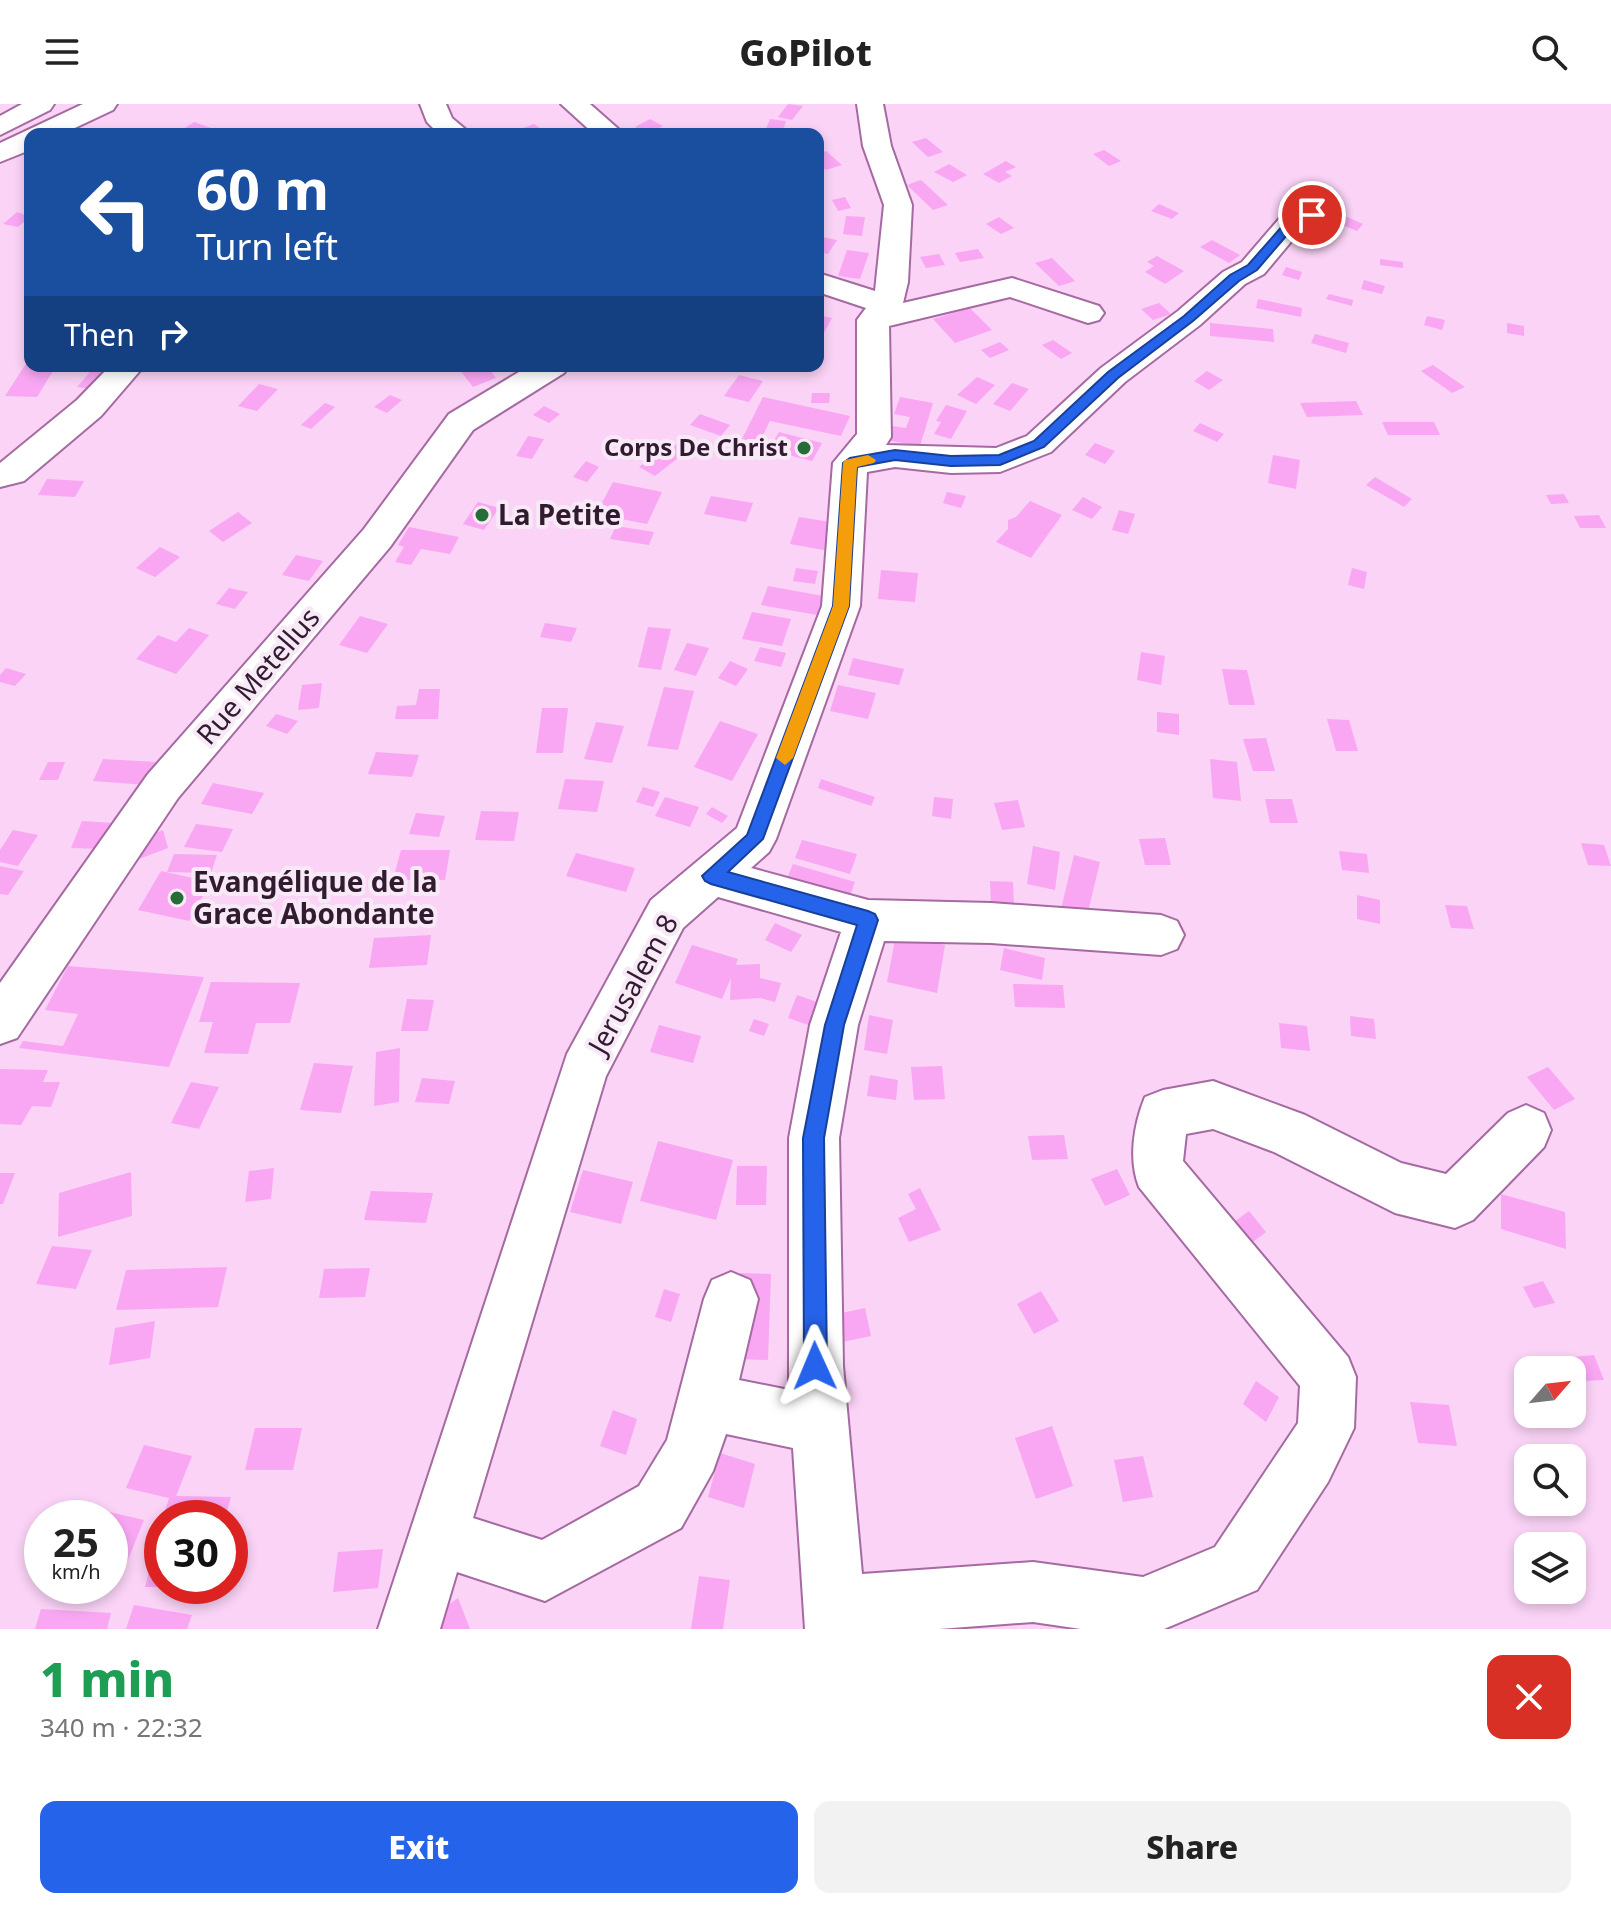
<!DOCTYPE html>
<html lang="en">
<head>
<meta charset="utf-8">
<style>
  :root { --surface:#fff; --page:#f2f2f2; --text:#222; --muted:#767676; --accent:#2563eb }
  body { margin:0; font-family:"Noto Sans",sans-serif; background:var(--page); color:var(--text); height:100vh; display:flex; flex-direction:column; font-size:30px; white-space:nowrap }
  * { box-sizing:border-box; margin:0 }
  p { font-size:26px; color:var(--muted) }
  .icon { flex:none; width:44px; height:44px; fill:none; stroke:currentColor; stroke-width:2; stroke-linecap:round; stroke-linejoin:round }
  .map { position:relative; height:1525px; overflow:hidden }
  .drawer { display:flex; flex-direction:column; background:var(--surface); flex:1 }
  .drawer>* { flex:none }
  .banner { position:absolute; left:24px; top:24px; width:800px; height:244px; border-radius:16px; box-shadow:0 4px 12px #0003; background:#1a4fa0; color:#fff; overflow:hidden }
  .needle { width:52px; rotate:62deg }
  .fabs { position:absolute; left:1514px; top:1252px; display:grid; gap:16px }
  .fabs a { display:grid; place-items:center; width:72px; height:72px; border-radius:16px; background:var(--surface); box-shadow:0 4px 12px #0003; font-size:40px }
  .speed { position:absolute; left:24px; top:1396px; display:flex; gap:16px; font-size:40px; font-weight:700; text-align:center }
  .speed>* { display:grid; place-content:center; width:104px; height:104px; border-radius:50%; background:var(--surface); box-shadow:0 4px 12px #0003; line-height:1 }
  .speed small { font-size:20px; font-weight:400 }
  .speed .limit { border:12px solid #d22; background:#fff; color:#111 }
  .pin { position:absolute; display:grid; place-items:center; width:68px; height:68px; color:#fff; margin:-34px; border:4px solid #fff; border-radius:50%; box-shadow:0 2px 8px #0007 }
  .me { position:absolute; width:88px; margin:-44px; rotate:359deg; stroke-linejoin:round; filter:drop-shadow(0 0 6px #0008) }
  .turn { display:flex; align-items:center; gap:28px; height:168px; padding:0 40px; font-size:36px }
  .turn .icon { width:104px; height:104px; stroke-width:2.5 }
  .turn b { display:block; font-size:56px; line-height:68px }
  .then { display:flex; align-items:center; height:76px; padding:0 40px; background:#0003; gap:16px; font-size:30px }
  .round { display:grid; place-items:center; flex:none; width:84px; height:84px; border-radius:16px; background:var(--page) }
  .overview { display:flex; align-items:center; justify-content:space-between; height:136px; padding:0 40px }
  h1 { font-size:48px; font-weight:800; line-height:60px; color:#1e9e55 }
  .cta { display:flex; gap:16px; margin-top:auto; padding:16px 40px }
  .cta a { flex:1; height:92px; border-radius:16px; background:var(--accent); color:#fff; font-size:32px; font-weight:800; line-height:92px; text-align:center }
  .cta a+a { background:var(--page); color:var(--text) }
  header { display:flex; justify-content:space-between; align-items:center; height:104px; padding:0 40px; background:var(--surface); font-size:36px; font-weight:800 }
  .map>svg:first-child { display:block }
  .building { fill:#f9a7f3 }
  .lines { fill:none; stroke-linecap:round; stroke-linejoin:round }
  .minor-casing { stroke:#a56aa1; stroke-width:4 }
  .tertiary-casing { stroke:#a56aa1; stroke-width:4 }
  .minor { fill:#fff; fill-rule:evenodd }
  .tertiary { fill:#fff; fill-rule:evenodd }
  .route { fill:#2563eb; stroke:#184099; stroke-width:2 }
  .slow { fill:#f59e0b }
  .poi-dot { fill:#266c39; stroke:#f7eaf6; stroke-width:3 }
  .labels { text-anchor:middle; stroke-width:8; stroke-linejoin:round; paint-order:stroke }
  .far-poi-label { font-size:24px; font-weight:bold; fill:#321b31; stroke:#f7eaf6; text-anchor:end }
  .poi-label { font-size:28px; font-weight:bold; fill:#321b31; stroke:#f7eaf6; text-anchor:start }
  .street-label { font-size:28px; fill:#321b31; stroke:#f7eaf6 }
</style>
</head>
<body>
<header><svg class="icon" aria-label="menu" viewBox="0 0 24 24"><path d="M4 6h16M4 12h16M4 18h16"/></svg>GoPilot<svg class="icon" aria-label="search" viewBox="0 0 24 24"><circle cx="10" cy="10" r="6"/><path d="M15 15l6 6"/></svg></header>
<div class="map">
<svg width="1611" height="1525" viewBox="0 0 1611 1525">
  <rect width="100%" height="100%" fill="#fad3f6"/>
  <g class="building">
    <path d="M788,0L803,2L792,16L778,13Z"/>
    <path d="M650,15L663,22L648,30L635,23Z"/>
    <path d="M770,15L786,17L783,26L766,25Z"/>
    <path d="M194,18L211,24L201,30H176Z"/>
    <path d="M534,20L549,30H524L518,26Z"/>
    <path d="M926,34L943,48L928,53L912,38Z"/>
    <path d="M1104,46L1121,57L1109,62L1093,50Z"/>
    <path d="M826,47L842,61L826,66L818,60V50Z"/>
    <path d="M1006,57L1016,63L1005,68L1012,72L999,79L983,70Z"/>
    <path d="M949,60L967,71L953,78L934,68Z"/>
    <path d="M921,76L948,101L933,106L907,81Z"/>
    <path d="M845,93L851,104L838,107L832,96Z"/>
    <path d="M1159,100L1179,109L1172,115L1151,107Z"/>
    <path d="M17,108L30,113L18,123L3,120Z"/>
    <path d="M1340,110L1363,120L1357,127L1333,117Z"/>
    <path d="M846,112L865,113L862,132L843,130Z"/>
    <path d="M999,113L1014,124L1001,130L986,120Z"/>
    <path d="M818,132L837,136L828,150L818,148Z"/>
    <path d="M1212,136L1240,151L1229,159L1200,143Z"/>
    <path d="M978,145L984,154L960,158L955,149Z"/>
    <path d="M847,146L869,149L860,175L838,172Z"/>
    <path d="M939,150L945,161L926,164L920,153Z"/>
    <path d="M1157,152L1184,167L1165,180L1145,168L1154,162L1147,158Z"/>
    <path d="M1052,154L1075,177L1059,182L1035,159Z"/>
    <path d="M1380,155L1403,158V164L1380,161Z"/>
    <path d="M1286,163L1302,168L1299,176L1282,171Z"/>
    <path d="M1364,176L1385,182L1382,190L1361,185Z"/>
    <path d="M1329,190L1353,196L1352,202L1326,195Z"/>
    <path d="M1258,195L1302,204L1301,213L1256,204Z"/>
    <path d="M1159,199L1171,210L1153,216L1141,205Z"/>
    <path d="M970,204L992,226L955,239L933,215Z"/>
    <path d="M818,211L832,214L821,234L818,233Z"/>
    <path d="M1427,212L1445,216L1442,226L1424,221Z"/>
    <path d="M1210,219L1273,225L1274,238L1210,232Z"/>
    <path d="M1507,219L1524,222V232L1507,229Z"/>
    <path d="M1315,230L1349,239L1346,249L1311,239Z"/>
    <path d="M1053,236L1072,249L1061,255L1042,241Z"/>
    <path d="M1000,238L1009,246L990,254L981,246Z"/>
    <path d="M27,258L30,262H56L37,293L5,292Z"/>
    <path d="M1433,261L1465,283L1452,289L1421,267Z"/>
    <path d="M95,262H116L97,286L77,283Z"/>
    <path d="M468,262H487L496,274L473,283L459,265Z"/>
    <path d="M1207,267L1223,276L1209,286L1194,277Z"/>
    <path d="M739,271L763,277L749,298L724,292Z"/>
    <path d="M977,273L995,281L976,300L957,291Z"/>
    <path d="M1012,279L1029,285L1010,307L993,300Z"/>
    <path d="M259,280L278,285L257,307L238,302Z"/>
    <path d="M812,289H830L829,299H811Z"/>
    <path d="M390,291L402,296L387,309L374,303Z"/>
    <path d="M763,293L850,312L841,332L770,317L757,343L740,339Z"/>
    <path d="M900,293L933,299L920,342L886,336L891,322L906,324L910,313L894,310Z"/>
    <path d="M1356,297L1363,311L1307,313L1300,299Z"/>
    <path d="M325,299L335,303L311,325L301,321Z"/>
    <path d="M946,301L967,307L951,335L934,330L941,318L936,317Z"/>
    <path d="M544,302L560,310L549,319L533,311Z"/>
    <path d="M700,310L730,321L721,332L690,321Z"/>
    <path d="M1382,318H1434L1440,331H1388Z"/>
    <path d="M1200,319L1224,330L1217,338L1193,327Z"/>
    <path d="M779,328L822,339L812,357L768,346Z"/>
    <path d="M528,332L544,335L532,355L516,352Z"/>
    <path d="M670,337L687,347L655,372L639,363Z"/>
    <path d="M1095,339L1115,347L1105,360L1085,351Z"/>
    <path d="M1273,351L1300,356L1296,385L1268,379Z"/>
    <path d="M586,357L599,363L587,378L573,373Z"/>
    <path d="M1375,373L1412,395L1404,403L1366,381Z"/>
    <path d="M47,375L84,377L75,393L38,391Z"/>
    <path d="M613,378L662,388L647,420L596,410Z"/>
    <path d="M947,388L966,392L961,404L943,399Z"/>
    <path d="M1564,390L1569,399L1551,400L1546,391Z"/>
    <path d="M711,392L753,399L746,418L704,410Z"/>
    <path d="M1083,393L1102,403L1092,415L1072,406Z"/>
    <path d="M1030,397L1062,411L1031,454L996,438L1008,425V416L1016,413Z"/>
    <path d="M478,398L499,404L484,426L463,420Z"/>
    <path d="M1119,406L1135,410L1128,430L1112,426Z"/>
    <path d="M238,408L252,419L223,438L209,427Z"/>
    <path d="M1599,411L1606,424H1580L1574,412Z"/>
    <path d="M799,413L837,419L829,447L790,440Z"/>
    <path d="M616,422L654,428L649,441L610,435Z"/>
    <path d="M409,423L459,433L450,450L421,445L411,461L395,458L404,443L398,441Z"/>
    <path d="M160,443L180,453L155,473L136,464Z"/>
    <path d="M296,451L323,457L309,477L282,471Z"/>
    <path d="M796,464L818,467L815,480L793,477Z"/>
    <path d="M1352,464L1367,468L1364,485L1348,481Z"/>
    <path d="M881,466L918,469L915,498L878,495Z"/>
    <path d="M768,482L823,492L817,511L761,501Z"/>
    <path d="M229,484L248,488L235,505L216,500Z"/>
    <path d="M752,508L791,515L782,542L742,535Z"/>
    <path d="M360,512L388,520L367,549L339,541Z"/>
    <path d="M545,519L577,524L571,538L540,533Z"/>
    <path d="M648,523L671,525L661,566L638,563Z"/>
    <path d="M189,524L209,531L176,570L136,555L158,531L176,538Z"/>
    <path d="M687,539L709,544L696,572L674,566Z"/>
    <path d="M760,543L786,549L781,563L754,557Z"/>
    <path d="M1141,548L1165,552L1161,581L1137,576Z"/>
    <path d="M853,554L904,565L899,581L848,571Z"/>
    <path d="M730,557L748,565L736,582L718,574Z"/>
    <path d="M6,564L26,570L15,582L0,578V571Z"/>
    <path d="M1222,565L1247,566L1255,601H1229Z"/>
    <path d="M322,579L319,604L298,606L302,581Z"/>
    <path d="M838,581L876,589L868,615L830,607Z"/>
    <path d="M664,583L694,587L678,646L647,642Z"/>
    <path d="M419,585H440L438,615H395L397,602L416,601Z"/>
    <path d="M542,604H568L563,649H536Z"/>
    <path d="M1157,608L1179,610V631L1157,628Z"/>
    <path d="M276,610L298,617L287,630L266,622Z"/>
    <path d="M1327,615L1349,616L1358,647H1336Z"/>
    <path d="M720,617L758,630L732,677L694,663Z"/>
    <path d="M596,618L624,622L612,659L584,655Z"/>
    <path d="M1266,634L1275,667H1253L1243,635Z"/>
    <path d="M376,648L419,651L412,673L368,670Z"/>
    <path d="M103,655L156,658L147,681L93,677Z"/>
    <path d="M1210,655L1237,658L1241,697L1213,694Z"/>
    <path d="M48,658H65L58,676H39Z"/>
    <path d="M565,675L604,677L597,708L558,705Z"/>
    <path d="M821,675L875,693L871,702L818,684Z"/>
    <path d="M213,679L264,689L252,710L201,700Z"/>
    <path d="M643,683L660,688L653,703L636,698Z"/>
    <path d="M665,693L699,703L690,723L655,712Z"/>
    <path d="M934,693L953,695L951,715L932,712Z"/>
    <path d="M1265,695H1292L1298,719H1270Z"/>
    <path d="M1018,696L1025,723L1002,726L994,699Z"/>
    <path d="M712,703L728,712L722,719L706,710Z"/>
    <path d="M481,707L519,708L514,737L475,736Z"/>
    <path d="M416,709L445,712L439,733L409,730Z"/>
    <path d="M82,717L113,719L103,745L71,744Z"/>
    <path d="M196,720L233,725L222,748L184,743Z"/>
    <path d="M13,726L38,731L18,762L0,758V746Z"/>
    <path d="M163,726L168,744L139,755L134,737Z"/>
    <path d="M1165,734L1171,761H1145L1139,735Z"/>
    <path d="M802,736L857,750L850,770L795,754Z"/>
    <path d="M1581,739L1604,741L1611,762L1588,761Z"/>
    <path d="M1033,742L1060,748L1055,786L1027,780Z"/>
    <path d="M401,746H450L445,776H393Z"/>
    <path d="M1339,747L1367,750L1369,769L1342,766Z"/>
    <path d="M576,749L635,764L626,788L566,772Z"/>
    <path d="M174,750L217,751L211,769L167,768Z"/>
    <path d="M1074,751L1100,758L1086,816L1060,809Z"/>
    <path d="M793,760L855,778L848,797L785,779Z"/>
    <path d="M0,762L24,767L8,791L0,790Z"/>
    <path d="M161,767L211,778L189,817L138,806Z"/>
    <path d="M990,777L1013,778L1014,803L991,801Z"/>
    <path d="M1357,791L1380,796V820L1357,815Z"/>
    <path d="M1445,801L1467,802L1474,825L1451,824Z"/>
    <path d="M775,819L802,831L791,848L765,836Z"/>
    <path d="M431,831L427,861L369,864L374,834Z"/>
    <path d="M896,831L945,841L937,889L887,878Z"/>
    <path d="M692,841L738,855L736,861L760,860V874L781,879L775,898L760,894L730,896L731,874L722,895L675,879Z"/>
    <path d="M1004,844L1045,854L1042,876L1000,866Z"/>
    <path d="M68,862L204,873L169,963L19,944L23,937L63,942L78,910L45,906Z"/>
    <path d="M211,878L300,879L290,919H256L248,950L204,949L213,918H199Z"/>
    <path d="M1013,880L1063,881L1065,904L1015,903Z"/>
    <path d="M797,891L820,899L811,922L788,914Z"/>
    <path d="M407,895L434,896L428,927H401Z"/>
    <path d="M869,911L893,916L887,950L864,946Z"/>
    <path d="M1350,912L1374,915L1376,935L1351,932Z"/>
    <path d="M754,915L769,920L764,932L749,927Z"/>
    <path d="M1279,919L1307,922L1310,947L1281,944Z"/>
    <path d="M659,921L701,932L693,959L650,948Z"/>
    <path d="M400,944L399,998L374,1002L376,948Z"/>
    <path d="M314,959L353,962L341,1009L300,1006Z"/>
    <path d="M942,962L945,995L914,996L911,963Z"/>
    <path d="M1548,963L1575,995L1554,1006L1527,973Z"/>
    <path d="M0,965L48,966L43,978H60L51,1003L32,1002L21,1021L0,1020Z"/>
    <path d="M870,971L898,976L896,996L867,992Z"/>
    <path d="M422,974L455,977L449,1000L415,998Z"/>
    <path d="M191,978L219,983L199,1025L171,1019Z"/>
    <path d="M1064,1031L1068,1055L1032,1056L1028,1032Z"/>
    <path d="M658,1037L733,1056L716,1116L640,1097Z"/>
    <path d="M737,1062H767L766,1101H736Z"/>
    <path d="M274,1064L271,1095L245,1098L249,1067Z"/>
    <path d="M1117,1065L1130,1091L1105,1102L1091,1075Z"/>
    <path d="M583,1066L633,1078L621,1120L570,1108Z"/>
    <path d="M131,1068L132,1112L58,1133L59,1089Z"/>
    <path d="M0,1069H15L3,1100H0Z"/>
    <path d="M920,1084L941,1126L909,1138L898,1114L916,1105L908,1090Z"/>
    <path d="M371,1087L433,1089L426,1119L364,1116Z"/>
    <path d="M1501,1090L1565,1108L1566,1145L1501,1125Z"/>
    <path d="M1249,1107L1266,1128L1229,1156L1212,1134Z"/>
    <path d="M52,1142L92,1146L76,1185L36,1180Z"/>
    <path d="M227,1163L218,1203L116,1206L126,1166Z"/>
    <path d="M370,1164L365,1193L319,1194L324,1165Z"/>
    <path d="M740,1169L771,1170L768,1256L735,1255Z"/>
    <path d="M1543,1177L1555,1199L1534,1204L1523,1183Z"/>
    <path d="M664,1185L680,1190L671,1218L655,1213Z"/>
    <path d="M1041,1187L1059,1217L1034,1230L1017,1200Z"/>
    <path d="M865,1204L871,1232L842,1238L837,1210Z"/>
    <path d="M155,1217L150,1254L109,1261L115,1224Z"/>
    <path d="M1594,1251L1604,1276L1582,1277L1572,1253Z"/>
    <path d="M1256,1277L1279,1293L1266,1318L1243,1300Z"/>
    <path d="M1410,1298L1449,1301L1457,1342L1418,1339Z"/>
    <path d="M613,1306L637,1315L626,1351L600,1342Z"/>
    <path d="M1052,1322L1073,1382L1036,1395L1015,1334Z"/>
    <path d="M255,1324H302L293,1366H245Z"/>
    <path d="M144,1341L192,1352L176,1392L231,1393L225,1414H163L169,1394L126,1384Z"/>
    <path d="M1577,1347L1585,1371L1572,1372V1354H1548L1546,1348Z"/>
    <path d="M720,1349L755,1360L744,1404L708,1393Z"/>
    <path d="M1143,1352L1153,1393L1123,1398L1114,1356Z"/>
    <path d="M92,1404L144,1416L123,1468L110,1465V1414H88Z"/>
    <path d="M161,1423L162,1483H145Z"/>
    <path d="M383,1445L378,1484L333,1488L338,1448Z"/>
    <path d="M699,1472L730,1476L723,1525H691Z"/>
    <path d="M458,1494L470,1525H427L424,1519Z"/>
    <path d="M134,1501L192,1511L187,1525H126Z"/>
    <path d="M41,1505L111,1509L107,1525H35Z"/>
  </g>
  <g class="lines">
    <g class="minor-casing">
      <g id="minor">
        <path d="M22,0H54L50,6L0,31V12Z"/>
        <path d="M420,0H446L452,14L471,30H439L427,18Z"/>
        <path d="M561,0H590L624,30H594Z"/>
        <path d="M857,0H883L891,42L912,101L908,178L903,199L1012,174L1099,202L1104,209L1099,216L1088,219L1010,193L889,222L891,333L886,341L996,344L1027,332L1101,264L1178,207L1223,168L1242,158L1285,108L1329,98L1339,101L1343,107L1339,113L1305,121L1264,170L1245,180L1200,221L1125,278L1051,348L1000,368L951,369L895,363L867,368L860,502L776,735L769,748L751,764L868,796L991,799L1161,811L1177,817L1184,831L1177,845L1161,851L991,839L884,837L858,921L839,1034L843,1262L862,1470L1033,1458L1143,1473L1215,1443L1298,1319L1300,1282L1139,1083C1128,1055 1134,1020 1145,993L1163,986L1213,977L1305,1011L1401,1059L1446,1070L1508,1009L1526,1001L1544,1009L1551,1026L1544,1043L1473,1116L1455,1124L1395,1109L1274,1048L1213,1025L1186,1030L1183,1057L1348,1253L1356,1273L1354,1324L1328,1378L1257,1486L1164,1525H1081L1033,1518L939,1525H805L793,1344L726,1330L713,1367L681,1424L545,1497L457,1468L440,1525H378L567,950L651,796L737,724L822,502L833,359L857,330V216L866,204L818,188V169L875,187L884,101L863,42ZM718,793L841,828L810,921L789,1034V1286L739,1276L758,1195L750,1176L731,1168L712,1176L704,1195L667,1336L639,1382L542,1436L473,1414L606,972L683,824Z"/>
        <path d="M110,262H144L101,312L24,377L0,383V359L77,296Z"/>
        <path d="M529,262H569L564,269L473,326L390,443L178,694L17,934L0,940V879L148,670L364,425L449,310Z"/>
      </g>
    </g>
    <g class="tertiary-casing">
      <path id="tertiary" d="M83,0H117L113,6L62,30H30V46L0,58V39Z"/>
    </g>
    <use href="#minor" class="minor"/>
    <use href="#tertiary" class="tertiary"/>
  </g>
  <path class="route" d="M1312,107L1318,111L1316,113L1299,117L1257,166L1239,177L1193,217L1118,274L1044,343L1000,361L951,362L895,356L857,363L849,502L763,735L728,768L868,807L875,810L878,816L844,921L824,1034L827,1262L824,1270L815,1273L807,1270L804,1262L803,1034L825,921L857,821L711,780L705,777L702,772L747,731L833,502L843,359L850,354L895,346L951,352L999,351L1034,337L1108,268L1184,212L1230,171L1248,161L1291,112Z"/>
  <path class="slow" d="M868,351L876,356L874,359L857,363L849,502L793,654L785,661L776,654L833,502L843,359L845,356Z"/>
  <g class="poi-dot">
    <circle cx="804" cy="344" r="8"/>
    <circle cx="482" cy="411" r="8"/>
    <circle cx="177" cy="794" r="8"/>
  </g>
  <g class="labels">
    <g class="far-poi-label">
      <text x="788" y="352">Corps De Christ</text>
    </g>
    <g class="poi-label">
      <text x="498" y="421">La Petite</text>
      <text x="193" y="788">Evangélique de la<tspan x="193" dy="32">Grace Abondante</tspan></text>
    </g>
    <g class="street-label">
      <text transform="translate(258 572) rotate(-49)" y="10">Rue Metellus</text>
      <text transform="translate(633 880) rotate(-61)" y="10">Jerusalem 8</text>
    </g>
  </g>
</svg>
<div class="fabs">
<a><svg class="needle" viewBox="-14 -14 28 28"><path d="M0-13l5 13h-10z" fill="#e53935"/><path d="M0 13l5-13h-10z" fill="#767676"/></svg></a>
<a><svg class="icon" aria-label="search" viewBox="0 0 24 24"><circle cx="10" cy="10" r="6"/><path d="M15 15l6 6"/></svg></a>
<a><svg class="icon" aria-label="layers" viewBox="0 0 24 24"><path d="M12 4l9 5-9 5-9-5zM3 14l9 5 9-5"/></svg></a>
</div>
<div class="speed"><div>25<small>km/h</small></div><div class="limit">30</div></div>
<div class="pin" style="left:1312px;top:111px;background:#d93025"><svg class="icon" aria-label="arrive" viewBox="0 0 24 24"><path d="M6 21V4h12l-3 4 3 4H6"/></svg></div>
<svg class="me" style="left:815px;top:1262px" viewBox="-20 -20 40 40"><path d="M0-17L14 15 0 8-14 15z" fill="#2563eb" stroke="#fff" stroke-width="4"/></svg>
<div class="banner">
<div class="turn"><svg class="icon" aria-label="left" viewBox="0 0 24 24"><path d="M17 20v-9H6M10 6l-5 5 5 5"/></svg><div><b>60 m</b>Turn left</div></div>
<div class="then">Then<svg class="icon" aria-label="right" viewBox="0 0 24 24"><path d="M7 20v-9h11M14 6l5 5-5 5"/></svg></div>
</div>
</div>
<section class="drawer">
<div class="overview"><div><h1>1 min</h1><p>340 m · 22:32</p></div><a class="round" style="background:#d93025;color:#fff"><svg class="icon" aria-label="close" viewBox="0 0 24 24"><path d="M6 6l12 12M18 6L6 18"/></svg></a></div>
<div class="cta"><a>Exit</a><a>Share</a></div>
</section>
</body>
</html>
